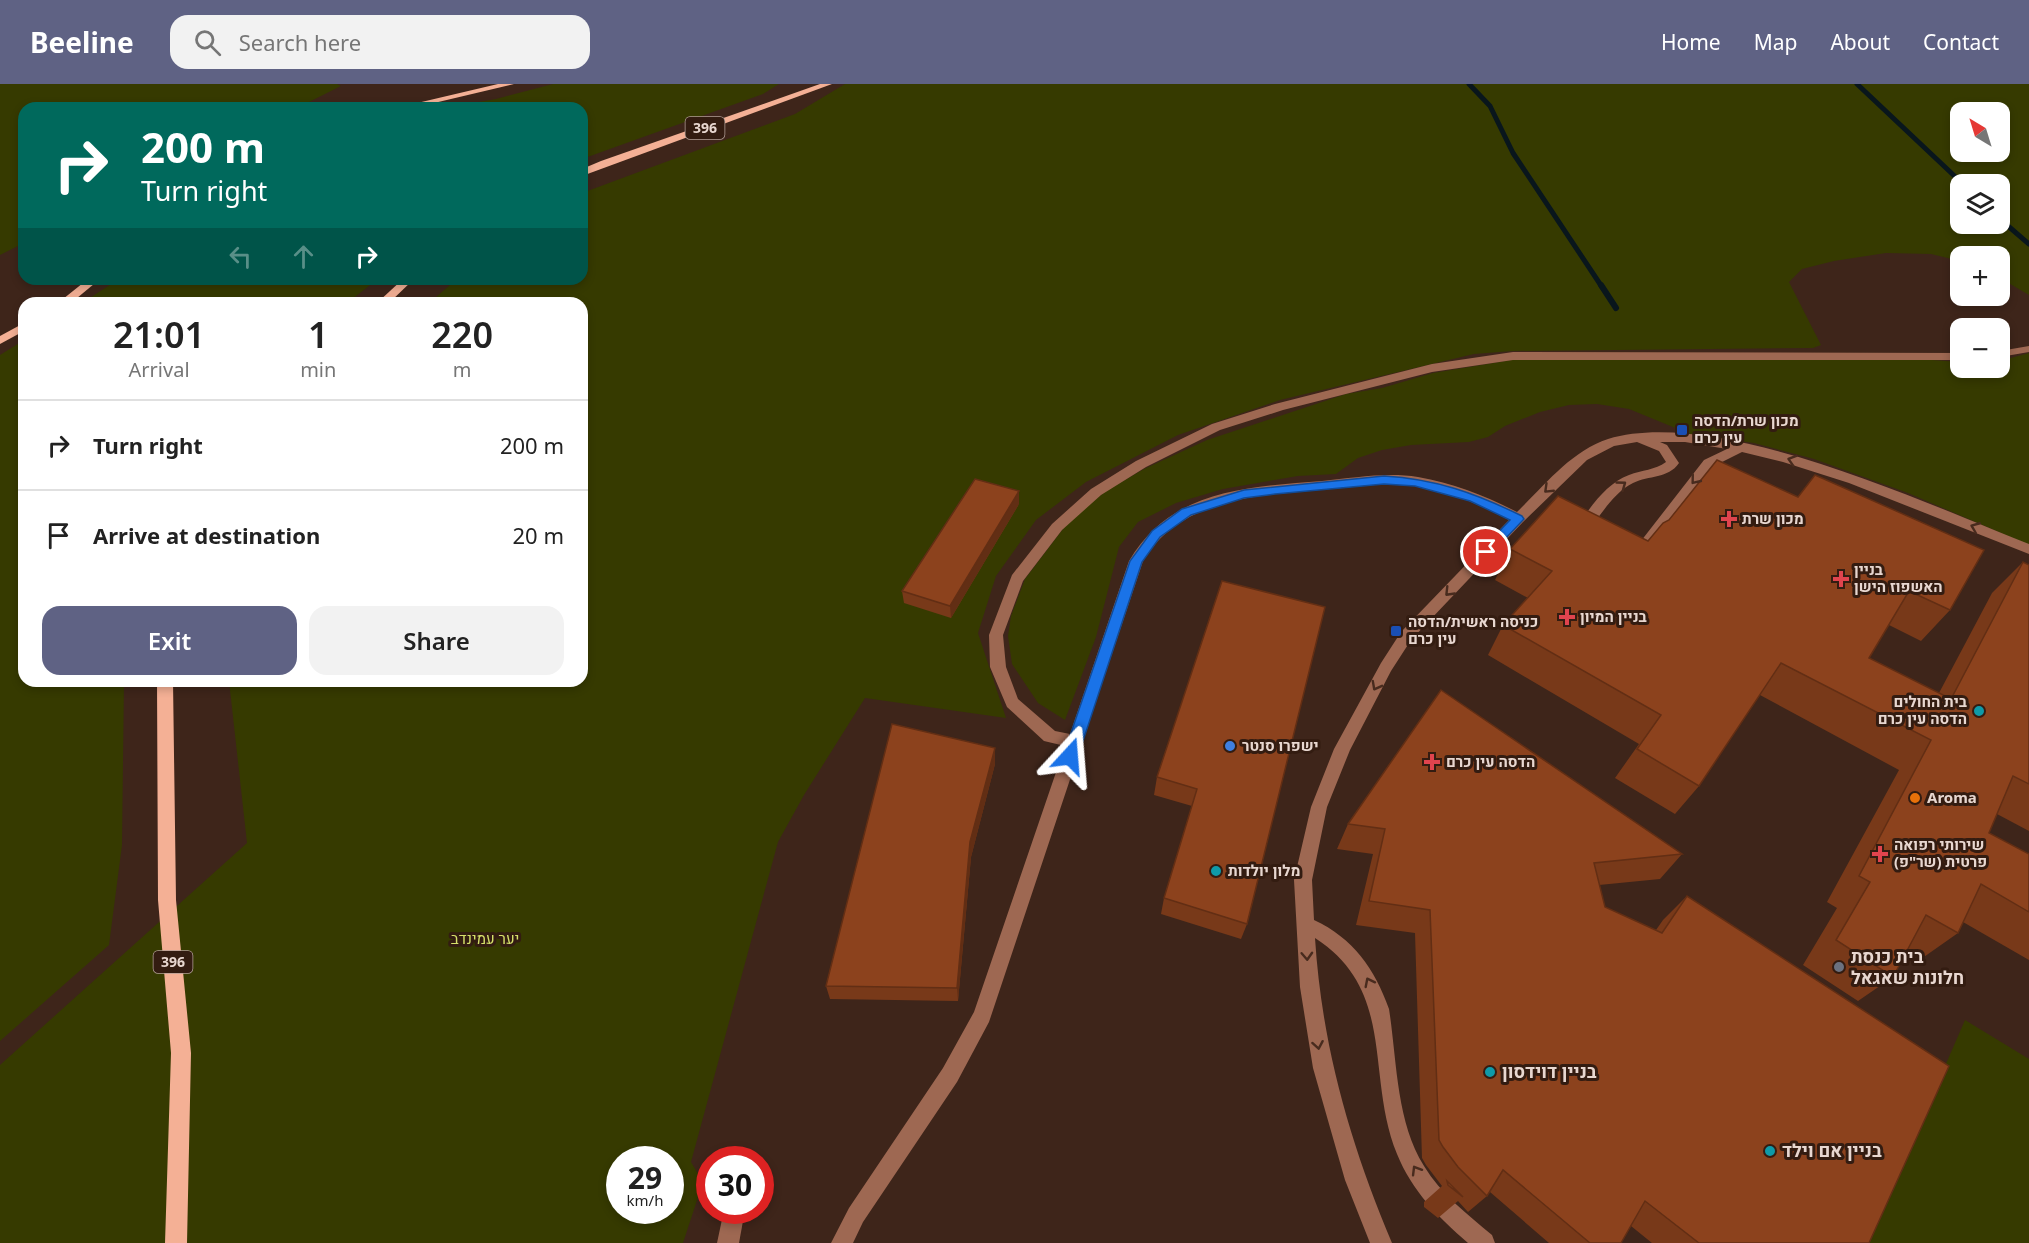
<!DOCTYPE html>
<html lang="en">
<head>
<meta charset="utf-8">
<style>
  :root { --surface:#fff; --page:#f2f2f2; --text:#222; --muted:#767676; --line:#e0e0e0; --accent:#5f6284 }
  body { margin:0; font-family:"Noto Sans",Heebo,sans-serif; background:var(--page); color:var(--text); height:100vh; display:flex; flex-direction:column; font-size:22px; white-space:nowrap }
  * { box-sizing:border-box; margin:0 }
  p { font-size:20px; color:var(--muted) }
  .icon { flex:none; width:33px; height:33px; fill:none; stroke:currentColor; stroke-width:2; stroke-linecap:round; stroke-linejoin:round }
  .map { position:relative; flex:1; overflow:hidden }
  .sheet { position:absolute; left:18px; top:213px; width:570px; height:390px; display:flex; flex-direction:column; background:var(--surface); border-radius:18px; box-shadow:0 3px 9px #0003 }
  .sheet>* { flex:none }
  .hud { position:absolute; left:18px; top:18px; width:570px; height:183px; border-radius:18px; box-shadow:0 3px 9px #0003; background:#00695c; color:#fff; overflow:hidden }
  .needle { width:39px; rotate:322deg }
  .fabs { position:absolute; left:1950px; top:18px; display:grid; gap:12px }
  .fabs a { display:grid; place-items:center; width:60px; height:60px; border-radius:12px; background:var(--surface); box-shadow:0 3px 9px #0003; font-size:30px }
  .speed { position:absolute; left:606px; top:1062px; display:flex; gap:12px; font-size:30px; font-weight:700; text-align:center }
  .speed>* { display:grid; place-content:center; width:78px; height:78px; border-radius:50%; background:var(--surface); box-shadow:0 3px 9px #0003; line-height:1 }
  .speed small { font-size:15px; font-weight:400 }
  .speed .limit { border:9px solid #d22; background:#fff; color:#111 }
  .pin { position:absolute; display:grid; place-items:center; width:51px; height:51px; color:#fff; margin:-26px; border:3px solid #fff; border-radius:50%; box-shadow:0 2px 6px #0007 }
  .me { position:absolute; width:66px; margin:-33px; rotate:19deg; stroke-linejoin:round; filter:drop-shadow(0 0 4px #0008) }
  .turn { display:flex; align-items:center; gap:21px; height:126px; padding:0 24px; font-size:27px }
  .turn .icon { width:78px; height:78px; stroke-width:2.5 }
  .turn b { display:block; font-size:42px; line-height:51px }
  .lanes { display:flex; align-items:center; height:57px; padding:0 24px; background:#0003; justify-content:center; gap:30px; direction:ltr }
  .lanes .off { opacity:.35 }
  .eta { display:flex; justify-content:space-evenly; align-items:center; height:102px; text-align:center }
  .eta b { font-size:36px; font-weight:600; line-height:42px }
  .cta { display:flex; gap:12px; margin-top:auto; padding:12px 24px }
  .cta a { flex:1; height:69px; border-radius:18px; background:var(--accent); color:#fff; font-size:24px; font-weight:600; line-height:69px; text-align:center }
  .cta a+a { background:var(--page); color:var(--text) }
  ul { padding:0; list-style:none }
  li { display:flex; align-items:center; gap:18px; height:90px; padding:0 24px; border-top:2px solid var(--line) }
  li div { flex:1 }
  li b { display:block; font-size:22px }
  li em { font-style:normal }
  header { display:flex; align-items:center; gap:36px; box-sizing:border-box; height:84px; padding:0 30px; background:var(--accent); color:#fff }
  header strong { font-size:28px }
  nav { display:flex; gap:33px; margin-inline-start:auto; font-size:21px }
  .search { width:420px; height:54px; background:var(--page); display:flex; align-items:center; gap:15px; box-sizing:border-box; padding:0 21px; border-radius:18px; color:var(--muted); font-size:22px }
  .map>svg:first-child { display:block }
  .green { fill:#363a00; fill-rule:evenodd }
  .lines { fill:none; stroke-linecap:round; stroke-linejoin:round }
  .stream-far1 { stroke:#09161c; stroke-width:5 }
  .stream { stroke:#09161c; stroke-width:6 }
  .minor { fill:#9e6852; fill-rule:evenodd }
  .major { fill:#f4b095; fill-rule:evenodd }
  .wall { fill:#783919 }
  .shaded-wall { fill:#622e14 }
  .building { fill:#8c421d; stroke:#622e14; stroke-width:1.5 }
  .oneway { stroke:#482b1e }
  .route { fill:#1a73e8; stroke:#114b97; stroke-width:1.5 }
  .transit-dot { fill:#1a4fb4; stroke:#331c11; stroke-width:2 }
  .health-dot { fill:#e0444e; stroke:#331c11; stroke-width:2 }
  .culture-dot { fill:#0f9aa8; stroke:#331c11; stroke-width:2 }
  .shop-dot { fill:#3f7fe0; stroke:#331c11; stroke-width:2 }
  .food-dot { fill:#e8710a; stroke:#331c11; stroke-width:2 }
  .worship-dot { fill:#6b7280; stroke:#331c11; stroke-width:2 }
  .labels { text-anchor:middle; stroke-width:6; stroke-linejoin:round; paint-order:stroke }
  .shield { fill:#331c11; stroke:#b29f97; stroke-width:1.5 }
  .shield-label { font-size:14px; font-weight:bold; fill:#e8d7d0 }
  .poi-label { font-size:15px; font-weight:bold; fill:#e8d7d0; stroke:#331c11; text-anchor:start }
  .park-label { font-size:15px; fill:#d5e06a; stroke:#331c11 }
  .near-poi-label { font-size:18px; font-weight:bold; fill:#e8d7d0; stroke:#331c11; text-anchor:start }
</style>
</head>
<body>
<header>
<strong>Beeline</strong>
<div class="search"><svg class="icon" aria-label="search" viewBox="0 0 24 24"><circle cx="10" cy="10" r="6"/><path d="M15 15l6 6"/></svg>Search here</div>
<nav><a>Home</a><a>Map</a><a>About</a><a>Contact</a></nav>
</header>
<div class="map">
<svg width="2029" height="1159" viewBox="0 0 2029 1159">
  <rect width="100%" height="100%" fill="#3e251a"/>
  <g class="green">
    <path d="M0,0H337L341,2L297,24H24V159L0,171Z"/>
    <path d="M553,0H779L763,10L582,75V24H444L496,15Z"/>
    <path d="M845,0H2029V211L2000,194V172H1960V177L1931,170L1886,169L1834,177L1802,185L1789,198L1821,261L1813,264L1513,267L1474,270L1280,316L1178,351L1086,398L1036,436L996,492L978,549L1006,634L865,614L804,711L778,758L691,1078L703,1098L683,1159H0V981L247,759L229,597H582V219H429L457,195H582V109L795,30ZM1960,28H2000V68H1960ZM1960,100H2000V140H1960ZM620,1076H670V1126H620Z"/>
    <path d="M119,195H378L347,219H82Z"/>
    <path d="M24,256V597H124L122,761L109,861L0,957V271Z"/>
    <path d="M2029,269V461L1908,409L1814,375L1754,359L1690,350L1629,325L1597,320L1569,321L1540,328L1505,342L1488,353L1469,358L1411,361L1382,366L1358,374L1336,390L1298,392L1223,405L1176,419L1138,438L1119,463L1096,553L1065,636L1038,619L1012,580L1008,552L1011,532L1025,495L1069,437L1106,407L1144,385L1207,356L1346,310L1382,304L1433,289L1518,275L1932,276L1960,278V284H2000V277Z"/>
    <path d="M1965,936L2029,975V1159H1868Z"/>
  </g>
  <g class="lines">
    <g class="stream-far1">
      <path d="M1469,0L1490,22L1513,69L1602,203"/>
      <path d="M1857,0L1963,100"/>
      <path d="M2000,135L2029,160"/>
    </g>
    <path class="stream" d="M1601,201L1616,224"/>
    <g class="minor">
      <path d="M2029,262V268L2000,273V267Z"/>
      <path d="M1513,268L1960,269V276H1513L1432,288L1283,326L1220,346L1146,383L1101,411L1062,446L1023,497L1003,551L1006,583L1018,615L1055,647L1070,650L1129,477C1171,405 1248,403 1322,397C1354,394 1386,388 1418,393C1453,399 1486,412 1517,428C1544,402 1571,367 1608,355C1716,322 1925,419 2029,460V470L1849,399L1783,378L1742,368L1714,382L1648,466C1641,469 1628,465 1624,458L1626,455L1631,453L1641,457L1704,376L1727,365L1685,358H1660L1667,361L1679,379C1668,395 1649,391 1633,399C1617,407 1607,422 1597,435L1606,442L1604,445H1594L1581,437C1593,419 1609,398 1629,391C1642,386 1655,386 1666,378L1659,367L1637,358L1614,362L1587,376L1523,438L1411,556L1391,587L1350,666L1327,723L1312,796L1314,836C1353,854 1375,885 1389,925C1397,976 1396,1037 1424,1082C1441,1110 1467,1130 1492,1151L1495,1159H1468C1438,1133 1412,1107 1397,1070C1365,991 1397,907 1315,854C1322,963 1350,1059 1392,1159H1370L1345,1096L1313,984L1300,903L1294,796L1311,723L1334,665L1381,579L1401,548L1509,436C1472,416 1434,401 1392,400C1366,400 1340,404 1314,406C1250,412 1179,417 1143,477L989,938L957,998L863,1138L853,1159H831L849,1124L943,984L974,928L1065,662L1044,657L1007,623L990,583L989,551L1012,491L1052,440L1091,405L1136,377L1212,340L1275,320L1432,280Z"/>
      <path d="M724,1126H745L739,1159H717Z"/>
    </g>
    <g class="major">
      <path d="M498,0H514L413,24H396Z"/>
      <path d="M820,0H832L582,92V85L601,77Z"/>
      <path d="M88,195H100L71,219H58Z"/>
      <path d="M403,195H414L389,219H377Z"/>
      <path d="M24,239V247L0,260V252Z"/>
      <path d="M157,597H173L176,816L191,969L187,1159H165L171,969L158,816Z"/>
    </g>
  </g>
  <g class="wall">
    <path d="M1717,376L1950,526L1921,557L1889,541L1869,574L1939,609L1992,509L2023,478L2029,481V747L1997,730L1989,749L2029,770V876L1963,838L1958,849L1921,875L1907,866L1893,893L1858,917L1803,881L1837,824L1827,818L1899,686L1760,611L1699,702L1675,730L1615,694L1639,660L1488,571L1503,541L1528,514L1495,496L1510,465L1648,457L1669,436Z"/>
    <path d="M1019,420L951,534L904,519L902,507Z"/>
    <path d="M1325,523L1247,840L1241,855L1161,830L1164,814L1192,722L1154,711L1157,693Z"/>
    <path d="M995,664V680L971,773L958,917L830,915L826,902Z"/>
    <path d="M1348,740L1682,770L1660,795L1599,801L1605,823L1656,846L1663,836L1687,812L1869,1159H1652L1631,1142L1621,1159H1549L1490,1108L1487,1112L1468,1128L1458,1117L1438,1134L1424,1123V1118L1442,1102L1426,1081L1422,1074L1415,849L1356,841L1373,770L1337,765Z"/>
  </g>
  <g class="shaded-wall">
    <path d="M1019,407V420L951,534L950,522Z"/>
    <path d="M995,664V680L971,773L958,917L957,904L970,758Z"/>
  </g>
  <g class="building">
    <path d="M1717,376L1798,413L1815,391L1984,466L1950,526L1909,507L1869,574L1951,615L2023,478L2029,481V700L2013,692L1989,749L2029,770V828L1981,800L1958,849L1926,831L1893,893L1836,856L1870,798L1859,792L1931,656L1781,579L1699,702L1637,665L1661,631L1503,541L1552,487L1510,465L1558,412L1648,457L1663,439L1669,436Z"/>
    <path d="M975,395L1019,407L950,522L902,507Z"/>
    <path d="M1222,497L1325,523L1247,840L1164,814L1197,705L1157,693Z"/>
    <path d="M1441,606L1682,770L1594,779L1605,823L1662,849L1687,812L1949,982L1869,1159H1699L1645,1117L1621,1159H1590L1503,1086L1487,1112L1458,1083L1443,1063L1439,1056L1430,826L1369,817L1385,745L1348,740Z"/>
    <path d="M892,640L995,664L970,758L957,904L826,902Z"/>
    <path d="M1447,1097L1463,1113L1448,1101Z"/>
  </g>
  <defs><path id="oneway-chevron" d="M-2-3.5L2.5 0L-2 3.5" fill="none" stroke-width="1.6" stroke-linecap="round" stroke-linejoin="round" transform="scale(1.5)"/></defs>
  <g class="oneway">
    <use href="#oneway-chevron" transform="translate(1792 376) rotate(-163)"/>
    <use href="#oneway-chevron" transform="translate(1695 396) rotate(129)"/>
    <use href="#oneway-chevron" transform="translate(1622 401) rotate(-36)"/>
    <use href="#oneway-chevron" transform="translate(1548 405) rotate(136)"/>
    <use href="#oneway-chevron" transform="translate(1975 443) rotate(-158)"/>
    <use href="#oneway-chevron" transform="translate(1449 508) rotate(134)"/>
    <use href="#oneway-chevron" transform="translate(1376 602) rotate(118)"/>
    <use href="#oneway-chevron" transform="translate(1307 872) rotate(87)"/>
    <use href="#oneway-chevron" transform="translate(1369 898) rotate(-117)"/>
    <use href="#oneway-chevron" transform="translate(1318 961) rotate(80)"/>
    <use href="#oneway-chevron" transform="translate(1416 1086) rotate(-121)"/>
  </g>
  <path class="route" d="M1384,392C1436,395 1475,409 1522,432L1524,435L1490,471L1486,473L1480,468L1482,465L1510,436L1470,417L1415,402L1384,400L1275,410L1244,414L1191,431L1160,453L1142,478L1078,672L1075,677H1065L1063,672L1130,477L1152,447L1182,425L1244,406Z"/>
  <g class="transit-dot">
    <rect x="1676" y="340" width="12" height="12" rx="3"/>
    <rect x="1390" y="541" width="12" height="12" rx="3"/>
  </g>
  <g class="health-dot">
    <path d="M1726 426h6v6h6v6h-6v6h-6v-6h-6v-6h6z"/>
    <path d="M1838 486h6v6h6v6h-6v6h-6v-6h-6v-6h6z"/>
    <path d="M1564 524h6v6h6v6h-6v6h-6v-6h-6v-6h6z"/>
    <path d="M1429 669h6v6h6v6h-6v6h-6v-6h-6v-6h6z"/>
    <path d="M1877 761h6v6h6v6h-6v6h-6v-6h-6v-6h6z"/>
  </g>
  <g class="culture-dot">
    <circle cx="1979" cy="627" r="6"/>
    <circle cx="1216" cy="787" r="6"/>
    <circle cx="1490" cy="988" r="6"/>
    <circle cx="1770" cy="1067" r="6"/>
  </g>
  <circle class="shop-dot" cx="1230" cy="662" r="6"/>
  <circle class="food-dot" cx="1915" cy="714" r="6"/>
  <circle class="worship-dot" cx="1839" cy="883" r="6"/>
  <g class="labels">
    <g class="shield">
      <rect x="685.5" y="33" width="39" height="22" rx="4.5"/>
      <rect x="153.5" y="867" width="39" height="22" rx="4.5"/>
    </g>
    <g class="shield-label">
      <text x="705" y="49">396</text>
      <text x="173" y="883">396</text>
    </g>
    <g class="poi-label">
      <text x="1694" y="342">מכון שרת/הדסה<tspan x="1694" dy="17">עין כרם</tspan></text>
      <text x="1742" y="440">מכון שרת</text>
      <text x="1854" y="491">בניין<tspan x="1854" dy="17">האשפוז הישן</tspan></text>
      <text x="1580" y="538">בניין המיון</text>
      <text x="1408" y="543">כניסה ראשית/הדסה<tspan x="1408" dy="17">עין כרם</tspan></text>
      <text x="1967" y="623" text-anchor="end">בית החולים<tspan x="1967" dy="17">הדסה עין כרם</tspan></text>
      <text x="1242" y="667">ישפרו סנטר</text>
      <text x="1446" y="683">הדסה עין כרם</text>
      <text x="1927" y="719">Aroma</text>
      <text x="1894" y="766">שירותי רפואה<tspan x="1894" dy="17">פרטית (שר"פ)</tspan></text>
      <text x="1228" y="792">מלון יולדות</text>
    </g>
    <g class="park-label">
      <text x="485" y="860">יער עמינדב</text>
    </g>
    <g class="near-poi-label">
      <text x="1851" y="879">בית כנסת<tspan x="1851" dy="21">חלונות שאגאל</tspan></text>
      <text x="1502" y="994">בניין דוידסון</text>
      <text x="1782" y="1073">בניין אם וילד</text>
    </g>
  </g>
</svg>
<div class="fabs">
<a><svg class="needle" viewBox="-14 -14 28 28"><path d="M0-13l5 13h-10z" fill="#e53935"/><path d="M0 13l5-13h-10z" fill="#767676"/></svg></a>
<a><svg class="icon" aria-label="layers" viewBox="0 0 24 24"><path d="M12 4l9 5-9 5-9-5zM3 14l9 5 9-5"/></svg></a>
<a>+</a>
<a>−</a>
</div>
<div class="speed"><div>29<small>km/h</small></div><div class="limit">30</div></div>
<div class="pin" style="left:1486px;top:468px;background:#d93025"><svg class="icon" aria-label="arrive" viewBox="0 0 24 24"><path d="M6 21V4h12l-3 4 3 4H6"/></svg></div>
<svg class="me" style="left:1070px;top:672px" viewBox="-20 -20 40 40"><path d="M0-17L14 15 0 8-14 15z" fill="#1a73e8" stroke="#fff" stroke-width="4"/></svg>
<div class="hud">
<div class="turn"><svg class="icon" aria-label="right" viewBox="0 0 24 24"><path d="M7 20v-9h11M14 6l5 5-5 5"/></svg><div><b>200 m</b>Turn right</div></div>
<div class="lanes"><svg class="icon off" aria-label="left" viewBox="0 0 24 24"><path d="M17 20v-9H6M10 6l-5 5 5 5"/></svg><svg class="icon off" aria-label="ahead" viewBox="0 0 24 24"><path d="M12 20V5M6 11l6-6 6 6"/></svg><svg class="icon" aria-label="right" viewBox="0 0 24 24"><path d="M7 20v-9h11M14 6l5 5-5 5"/></svg></div>
</div>
<section class="sheet">
<div class="eta">
<div><b>21:01</b><p>Arrival</p></div>
<div><b>1</b><p>min</p></div>
<div><b>220</b><p>m</p></div>
</div>
<ul>
<li><svg class="icon" aria-label="right" viewBox="0 0 24 24"><path d="M7 20v-9h11M14 6l5 5-5 5"/></svg><div><b>Turn right</b></div><em>200 m</em></li>
<li><svg class="icon" aria-label="arrive" viewBox="0 0 24 24"><path d="M6 21V4h12l-3 4 3 4H6"/></svg><div><b>Arrive at destination</b></div><em>20 m</em></li>
</ul>
<div class="cta"><a>Exit</a><a>Share</a></div>
</section>
</div>
</body>
</html>
